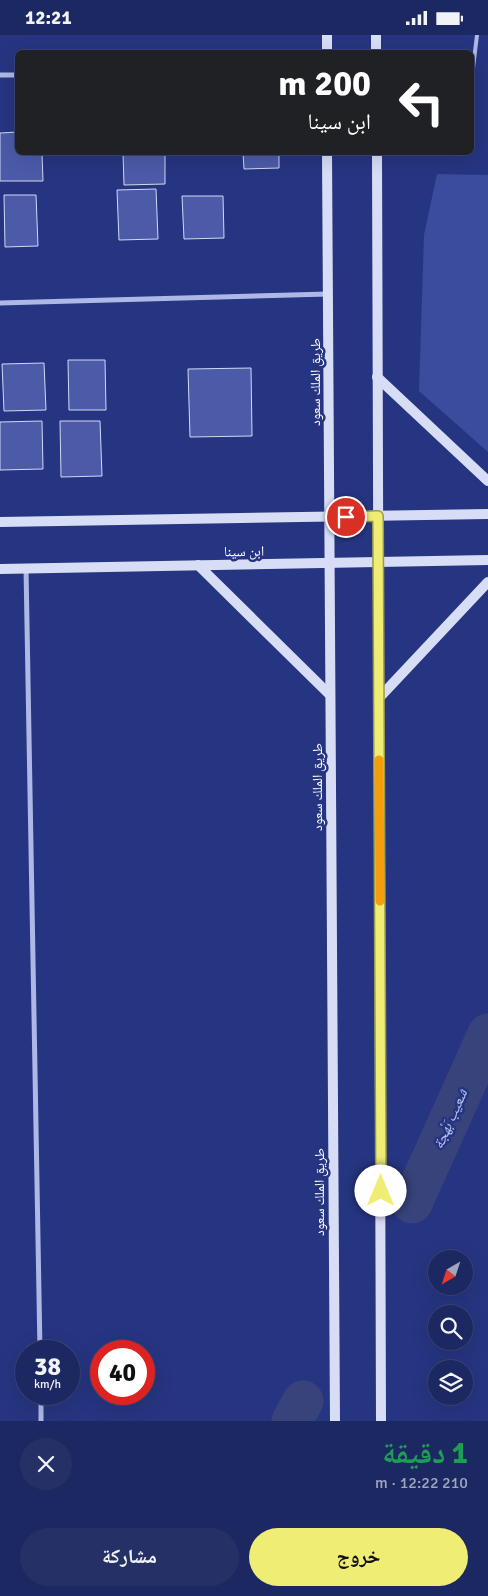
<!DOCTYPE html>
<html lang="ar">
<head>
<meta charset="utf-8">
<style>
  :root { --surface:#1c2861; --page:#253067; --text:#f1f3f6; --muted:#a0a6bd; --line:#3a4476; --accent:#efed74 }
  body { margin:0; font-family:Signika,"Noto Naskh Arabic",sans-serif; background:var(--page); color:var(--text); direction:rtl; height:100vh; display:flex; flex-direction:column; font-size:19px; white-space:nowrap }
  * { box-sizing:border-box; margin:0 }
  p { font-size:16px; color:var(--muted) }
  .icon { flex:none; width:28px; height:28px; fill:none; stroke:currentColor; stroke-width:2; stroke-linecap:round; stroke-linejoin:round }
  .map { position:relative; height:1386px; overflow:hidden; direction:ltr }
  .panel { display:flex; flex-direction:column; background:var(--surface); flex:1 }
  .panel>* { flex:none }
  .guide { position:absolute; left:15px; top:15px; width:459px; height:105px; border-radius:8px; box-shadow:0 5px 20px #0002,0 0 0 1px var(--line); direction:rtl; background:#202124; color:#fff; overflow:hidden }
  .needle { width:32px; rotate:219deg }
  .buttons { position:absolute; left:428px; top:1215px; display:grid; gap:10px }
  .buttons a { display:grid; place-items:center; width:45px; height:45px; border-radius:50%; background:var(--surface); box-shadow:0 5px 20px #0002,0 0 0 1px var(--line); font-size:25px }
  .speed { position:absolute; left:15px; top:1305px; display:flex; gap:10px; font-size:25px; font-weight:700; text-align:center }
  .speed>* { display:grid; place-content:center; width:65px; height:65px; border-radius:50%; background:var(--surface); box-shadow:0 5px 20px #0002,0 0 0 1px var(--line); line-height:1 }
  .speed small { font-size:12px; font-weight:400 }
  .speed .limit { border:8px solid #d22; background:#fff; color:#111 }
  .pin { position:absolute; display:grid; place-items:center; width:42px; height:42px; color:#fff; margin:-21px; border:2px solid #fff; border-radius:50%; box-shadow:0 1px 5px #0007 }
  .me { position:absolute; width:55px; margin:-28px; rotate:0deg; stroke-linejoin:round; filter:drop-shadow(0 0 4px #0008) }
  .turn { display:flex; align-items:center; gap:18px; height:105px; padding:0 20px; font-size:22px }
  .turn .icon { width:65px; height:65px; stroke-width:2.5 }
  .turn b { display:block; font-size:35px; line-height:42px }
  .round { display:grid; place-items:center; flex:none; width:52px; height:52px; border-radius:26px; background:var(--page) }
  .overview { display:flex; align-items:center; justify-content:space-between; height:85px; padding:0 20px }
  h1 { font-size:30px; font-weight:700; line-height:38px; color:#1e9e55 }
  .button { display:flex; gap:10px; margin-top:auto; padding:10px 20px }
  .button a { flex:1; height:58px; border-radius:30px; background:var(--accent); color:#111; font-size:20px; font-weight:700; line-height:58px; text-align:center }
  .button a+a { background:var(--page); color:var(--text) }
  .status { display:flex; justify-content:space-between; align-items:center; height:35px; padding:0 25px; background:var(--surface); direction:ltr }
  .status svg { height:14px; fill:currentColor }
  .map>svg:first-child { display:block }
  .green { fill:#3b4c9f }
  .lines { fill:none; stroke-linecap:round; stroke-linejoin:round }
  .river { stroke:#38427b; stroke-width:41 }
  .building { fill:#4b5ba8; stroke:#d2d8f5 }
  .lane { stroke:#aeb8e6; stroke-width:4 }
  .street { stroke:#aeb8e6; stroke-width:5 }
  .secondary { stroke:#d8ddf6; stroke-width:10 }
  .route-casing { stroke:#9b9a4b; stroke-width:12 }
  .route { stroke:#efed74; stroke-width:9 }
  .slow { stroke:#f59e0b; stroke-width:9 }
  .labels { text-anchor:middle; stroke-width:5; stroke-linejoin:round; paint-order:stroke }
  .street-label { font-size:14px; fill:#fff; stroke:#263581 }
  .water-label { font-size:15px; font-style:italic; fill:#bac3ee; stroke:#263581 }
</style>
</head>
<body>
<div class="status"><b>12:21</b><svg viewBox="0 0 49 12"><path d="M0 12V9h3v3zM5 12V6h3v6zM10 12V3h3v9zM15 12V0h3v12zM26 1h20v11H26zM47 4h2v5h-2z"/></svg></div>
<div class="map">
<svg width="488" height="1386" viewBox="0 0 488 1386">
  <rect width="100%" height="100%" fill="#263581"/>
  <path class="green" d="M437,139L488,140V417L419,356L424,200Z"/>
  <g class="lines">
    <g class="river">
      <path d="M412,1168L488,999"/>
      <path d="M292,1386L303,1366"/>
    </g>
  </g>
  <g class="building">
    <path d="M18,97V118H42L43,146H0V98Z"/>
    <path d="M123,118H165V149L124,150Z"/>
    <path d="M243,118H279V133L244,134Z"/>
    <path d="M156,154L158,204L119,205L117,155Z"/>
    <path d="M4,160H36L38,211L5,212Z"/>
    <path d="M182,161H223L224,203L184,204Z"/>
    <path d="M68,325H105L106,375H69Z"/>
    <path d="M44,328L46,375L4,376L2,329Z"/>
    <path d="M251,333L252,401L190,402L188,334Z"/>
    <path d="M42,386L43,434L0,435V387Z"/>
    <path d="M60,386H100L102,441L61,442Z"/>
  </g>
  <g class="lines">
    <path class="lane" d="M471,50L477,0"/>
    <g class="street">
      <path d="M0,40H18"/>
      <path d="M0,268L328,259"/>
      <path d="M26,533L40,1316"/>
      <path d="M41,1359V1386"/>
    </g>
    <g class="secondary">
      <path d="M327,0V18"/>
      <path d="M376,0V18"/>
      <path d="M327,118L335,1386"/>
      <path d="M377,118L381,1386"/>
      <path d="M377,342L488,446"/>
      <path d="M0,487L488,479"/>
      <path d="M198,530L330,660"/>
      <path d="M0,534L488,525"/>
      <path d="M379,663L488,547"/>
    </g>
  </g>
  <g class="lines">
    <g class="route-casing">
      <path id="route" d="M346,482L378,481L381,1156"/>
    </g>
    <use href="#route" class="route"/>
    <path class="slow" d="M379,725L380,866"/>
  </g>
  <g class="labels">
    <g class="street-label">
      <text transform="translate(315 347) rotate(-90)" y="5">طريق الملك سعود</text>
      <text transform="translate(244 516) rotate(-1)" y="5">ابن سينا</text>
      <text transform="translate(317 752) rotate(-90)" y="5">طريق الملك سعود</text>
      <text transform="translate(319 1157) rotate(-90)" y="5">طريق الملك سعود</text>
    </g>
    <g class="water-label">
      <text transform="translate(450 1084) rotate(-66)" y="5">شعيب بَهْجة</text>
    </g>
  </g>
</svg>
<div class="buttons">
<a><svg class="needle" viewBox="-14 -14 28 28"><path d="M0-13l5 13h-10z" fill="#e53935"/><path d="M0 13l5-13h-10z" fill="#a0a6bd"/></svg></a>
<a><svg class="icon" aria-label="search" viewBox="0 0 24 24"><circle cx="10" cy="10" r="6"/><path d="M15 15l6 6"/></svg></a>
<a><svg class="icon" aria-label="layers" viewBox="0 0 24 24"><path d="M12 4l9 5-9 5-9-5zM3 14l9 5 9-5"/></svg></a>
</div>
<div class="speed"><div>38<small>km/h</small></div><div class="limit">40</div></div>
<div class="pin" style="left:346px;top:482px;background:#d93025"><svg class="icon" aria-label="arrive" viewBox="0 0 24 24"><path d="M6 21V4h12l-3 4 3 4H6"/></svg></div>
<svg class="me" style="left:381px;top:1156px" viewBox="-20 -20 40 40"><circle r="19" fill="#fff"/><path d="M0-13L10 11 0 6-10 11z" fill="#efed74"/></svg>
<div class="guide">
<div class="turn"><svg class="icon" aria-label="left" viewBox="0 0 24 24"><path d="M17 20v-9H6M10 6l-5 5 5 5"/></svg><div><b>200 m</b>ابن سينا</div></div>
</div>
</div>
<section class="panel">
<div class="overview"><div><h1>1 دقيقة</h1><p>210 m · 12:22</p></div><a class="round"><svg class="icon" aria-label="close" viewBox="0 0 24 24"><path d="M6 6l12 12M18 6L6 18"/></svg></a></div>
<div class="button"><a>خروج</a><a>مشاركة</a></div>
</section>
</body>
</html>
